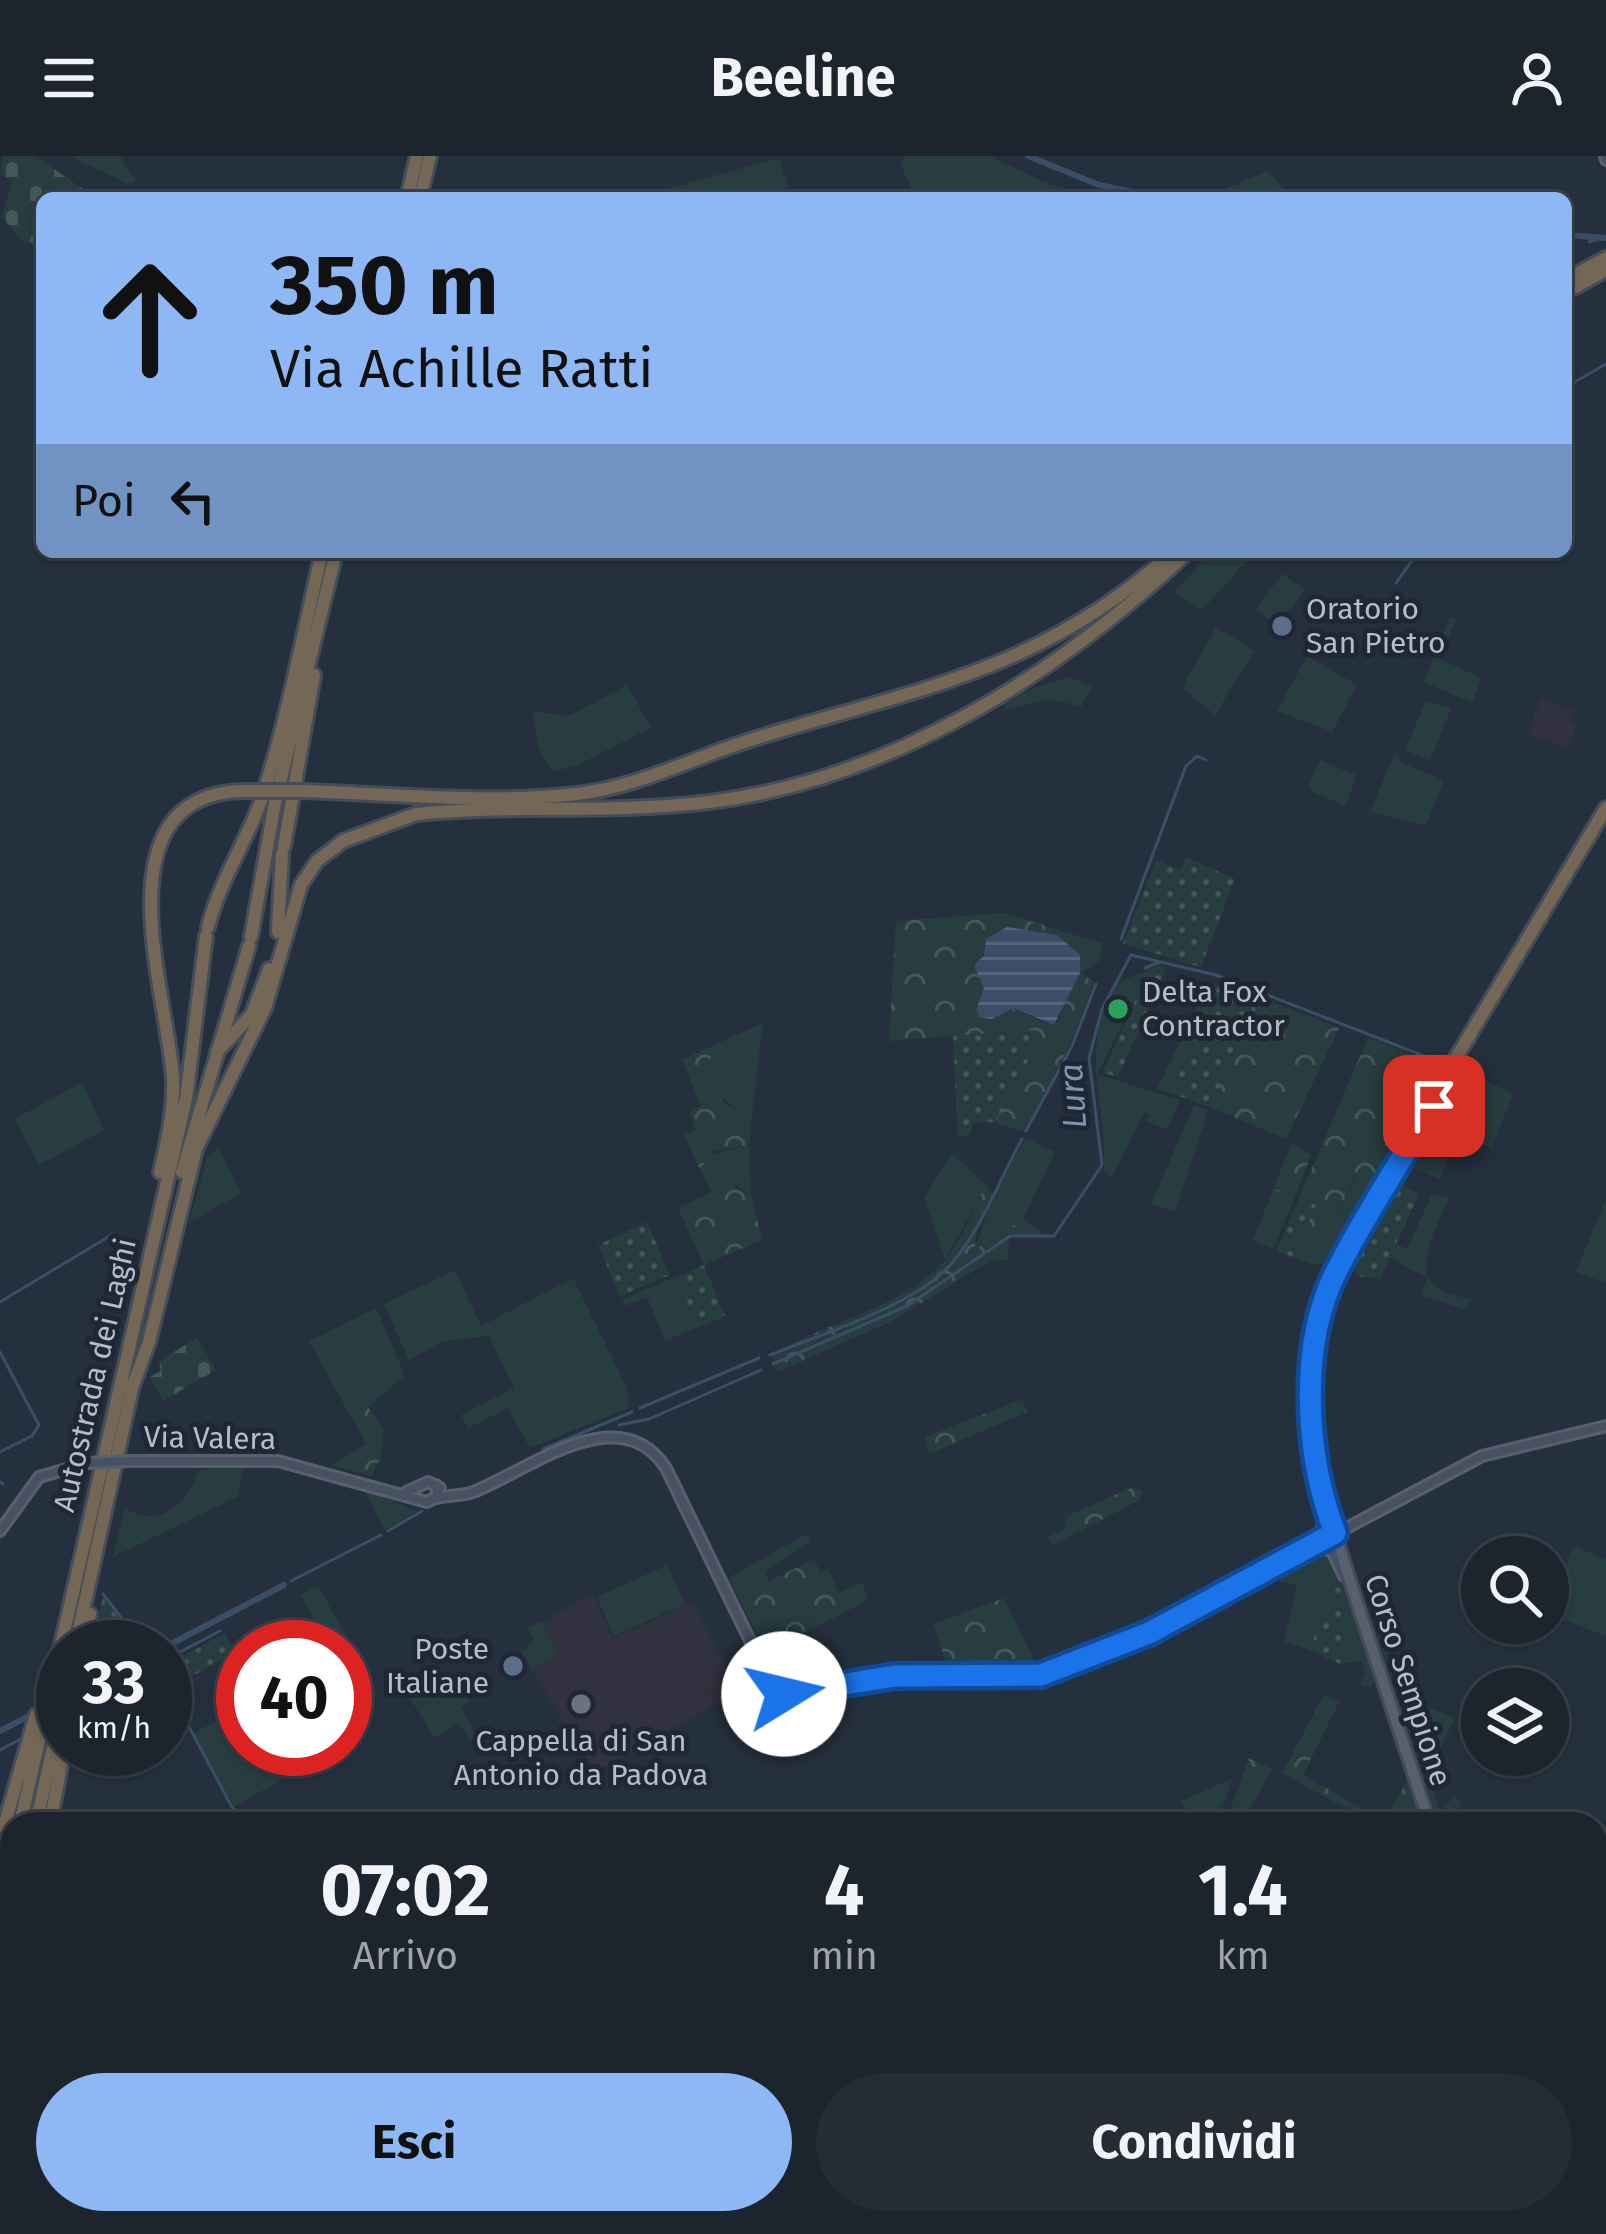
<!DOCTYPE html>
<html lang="it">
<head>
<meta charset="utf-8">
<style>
  :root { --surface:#1c242e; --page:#252c36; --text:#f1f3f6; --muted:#a0a4aa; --line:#3a414a; --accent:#8eb8f5 }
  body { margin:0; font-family:"Fira Sans",sans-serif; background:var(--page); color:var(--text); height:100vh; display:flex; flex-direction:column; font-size:45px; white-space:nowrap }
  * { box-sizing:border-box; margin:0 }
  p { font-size:39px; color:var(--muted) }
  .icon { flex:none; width:66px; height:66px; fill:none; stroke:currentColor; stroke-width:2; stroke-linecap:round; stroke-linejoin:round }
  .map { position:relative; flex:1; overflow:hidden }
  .drawer { position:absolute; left:0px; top:1656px; width:1608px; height:423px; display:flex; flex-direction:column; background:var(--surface); border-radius:36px 36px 0 0; box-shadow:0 3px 9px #0004,0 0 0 3px var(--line) }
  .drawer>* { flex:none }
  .top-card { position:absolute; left:36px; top:36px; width:1536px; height:366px; border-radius:18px; box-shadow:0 3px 9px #0004,0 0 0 3px var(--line); background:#8eb8f5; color:#111; overflow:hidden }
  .buttons { position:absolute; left:1461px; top:1380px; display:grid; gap:24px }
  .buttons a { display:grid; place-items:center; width:108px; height:108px; border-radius:50%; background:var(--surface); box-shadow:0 3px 9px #0004,0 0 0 3px var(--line); font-size:60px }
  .speed { position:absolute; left:36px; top:1464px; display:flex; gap:24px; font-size:60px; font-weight:700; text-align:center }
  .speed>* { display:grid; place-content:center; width:156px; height:156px; border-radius:50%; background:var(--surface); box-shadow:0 3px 9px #0004,0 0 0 3px var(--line); line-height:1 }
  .speed small { font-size:30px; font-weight:400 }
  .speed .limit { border:18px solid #d22; background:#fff; color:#111 }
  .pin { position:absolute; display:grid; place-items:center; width:102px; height:102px; color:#fff; margin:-51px; border-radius:24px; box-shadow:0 6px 18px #0006 }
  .me { position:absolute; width:132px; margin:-66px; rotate:81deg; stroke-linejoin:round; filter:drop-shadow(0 0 9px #0008) }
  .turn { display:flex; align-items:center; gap:42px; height:252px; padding:0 36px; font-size:54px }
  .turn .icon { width:156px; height:156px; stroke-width:2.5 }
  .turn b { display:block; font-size:84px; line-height:102px }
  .then { display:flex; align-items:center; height:114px; padding:0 36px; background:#0003; gap:24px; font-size:45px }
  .eta { display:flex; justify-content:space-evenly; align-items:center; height:204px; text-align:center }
  .eta b { font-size:72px; font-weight:700; line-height:84px }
  .button { display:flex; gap:24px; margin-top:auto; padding:24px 36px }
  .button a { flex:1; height:138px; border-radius:72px; background:var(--accent); color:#111; font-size:48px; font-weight:700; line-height:138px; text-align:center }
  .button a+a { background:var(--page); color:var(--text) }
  header { display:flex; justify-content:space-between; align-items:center; height:156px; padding:0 36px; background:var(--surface); font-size:54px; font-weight:700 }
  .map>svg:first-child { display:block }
  .medical { fill:#32313f }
  .green { fill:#273d3f }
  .forest { fill:url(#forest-crowns); fill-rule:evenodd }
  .cemetery { fill:url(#cemetery-stones) }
  .garden { fill:url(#garden-dots) }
  .water { fill:url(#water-rules) }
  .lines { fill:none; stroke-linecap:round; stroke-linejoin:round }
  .stream { stroke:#3b4e67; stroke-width:3 }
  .canal { stroke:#3b4e67; stroke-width:6 }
  .secondary-casing { stroke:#57606c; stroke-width:14 }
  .primary-casing { stroke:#424b57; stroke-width:16 }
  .highway-casing { stroke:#444d59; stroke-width:18 }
  .secondary { stroke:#475161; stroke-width:8 }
  .primary { stroke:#57616e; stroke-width:10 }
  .highway { stroke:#746756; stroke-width:12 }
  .secondary-bridge-casing { stroke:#57606c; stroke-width:14; stroke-linecap:butt }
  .highway-bridge-casing { stroke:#444d59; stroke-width:18; stroke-linecap:butt }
  .secondary-bridge { stroke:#475161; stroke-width:8 }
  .highway-bridge { stroke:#746756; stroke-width:12 }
  .route-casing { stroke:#114b97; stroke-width:30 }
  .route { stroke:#1a73e8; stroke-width:21 }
  .service-dot { fill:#5c6f8a; stroke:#1e2733; stroke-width:4.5 }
  .leisure-dot { fill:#2e9e5b; stroke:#1e2733; stroke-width:4.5 }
  .worship-dot { fill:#6b7280; stroke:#1e2733; stroke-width:4.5 }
  .labels { text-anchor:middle; stroke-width:10; stroke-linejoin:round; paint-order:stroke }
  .poi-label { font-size:30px; fill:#b5bdc9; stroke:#1e2733; text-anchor:start }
  .street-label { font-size:30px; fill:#b5bdc9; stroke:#1e2733 }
  .water-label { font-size:33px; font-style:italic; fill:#7d94b0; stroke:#1e2733 }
</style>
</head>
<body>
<header><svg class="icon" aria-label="menu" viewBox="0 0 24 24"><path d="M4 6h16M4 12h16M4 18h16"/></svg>Beeline<svg class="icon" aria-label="person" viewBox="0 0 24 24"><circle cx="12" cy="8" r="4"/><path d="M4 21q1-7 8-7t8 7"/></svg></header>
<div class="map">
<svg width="1606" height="2078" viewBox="0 0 1606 2078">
  <defs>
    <pattern id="forest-crowns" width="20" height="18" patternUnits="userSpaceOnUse" patternTransform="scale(3)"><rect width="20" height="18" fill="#273d3f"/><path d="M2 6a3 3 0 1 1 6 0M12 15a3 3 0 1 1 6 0" fill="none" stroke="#445759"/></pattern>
    <pattern id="cemetery-stones" width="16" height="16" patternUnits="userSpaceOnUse" patternTransform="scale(3)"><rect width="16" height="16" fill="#273d3f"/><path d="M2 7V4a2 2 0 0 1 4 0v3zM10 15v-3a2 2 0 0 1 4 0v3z" fill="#445759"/></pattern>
    <pattern id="garden-dots" width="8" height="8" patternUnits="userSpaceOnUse" patternTransform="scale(3)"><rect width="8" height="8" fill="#273d3f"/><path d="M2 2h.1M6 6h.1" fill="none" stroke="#445759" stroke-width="1.8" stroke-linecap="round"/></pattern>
    <pattern id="water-rules" width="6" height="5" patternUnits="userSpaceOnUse" patternTransform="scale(3)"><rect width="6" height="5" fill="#3b4e67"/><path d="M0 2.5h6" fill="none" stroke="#55667b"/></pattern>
  </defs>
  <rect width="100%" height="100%" fill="#25303e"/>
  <g class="medical">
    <path d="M1541,541L1574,555L1571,564L1576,571L1568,592L1528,578Z"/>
    <path d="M593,1437L612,1483L693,1446L738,1536L595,1616L531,1513L559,1498L543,1466Z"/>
  </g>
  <g class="green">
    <path d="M69,0H120L136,25L128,28Z"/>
    <path d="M904,0H990L1042,25L1096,42H915L900,7Z"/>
    <path d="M779,2L792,42H664L662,34Z"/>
    <path d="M1267,15L1293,42L1221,34Z"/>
    <path d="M1211,396H1255L1202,454L1174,437Z"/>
    <path d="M1282,418L1305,434L1279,470L1256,454Z"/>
    <path d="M1450,461L1456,463L1440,503L1482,522L1472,547L1424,526Z"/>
    <path d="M1216,471L1254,495L1215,559L1182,532Z"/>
    <path d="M1307,500L1357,529L1332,576L1277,555Z"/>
    <path d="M1069,521L1092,530L1081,551L1051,543L1006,554L1003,549L1031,533Z"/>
    <path d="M627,529L651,572L578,609L552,616L538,591L533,555L569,560Z"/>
    <path d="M1426,545L1451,552L1430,605L1405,594Z"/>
    <path d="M1395,596L1402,607L1444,624L1426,670L1370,656Z"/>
    <path d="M1320,604L1356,619L1346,650L1314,637L1309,629Z"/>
    <path d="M1162,808L1166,813L1148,817L1097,918L1180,944L1167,974L1146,965L1150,959L1145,956L1112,1021L1104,1014C1108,947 1075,888 1119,826Z"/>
    <path d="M1209,826L1219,830L1170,937L1157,933Z"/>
    <path d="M763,867L753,949L737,954L719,939L707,902L727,883Z"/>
    <path d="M1463,914L1513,937L1492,992L1457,979L1440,1023L1410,1012L1404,1028L1397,1026Z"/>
    <path d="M82,926L104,974L39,1009L15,963Z"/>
    <path d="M1194,949L1208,954L1175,1056L1151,1048Z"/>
    <path d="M1026,982L1055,996L1023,1063L974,1095L994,1039Z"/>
    <path d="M749,989L751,1038L737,1030L712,1037L700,1013L710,999Z"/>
    <path d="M219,992L241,1037L189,1067L207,1001Z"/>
    <path d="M952,997L990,1034L982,1038L945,1104L924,1042Z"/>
    <path d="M1365,1013L1379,1019L1335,1104L1315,1109L1357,1017Z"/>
    <path d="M1273,1034L1295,1040L1273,1093L1253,1084Z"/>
    <path d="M1432,1038L1449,1042C1439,1067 1413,1110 1434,1130C1441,1137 1461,1140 1470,1144L1466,1154L1422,1140L1427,1122L1390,1102L1397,1088L1407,1093Z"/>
    <path d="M1606,1042V1127L1576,1116Z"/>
    <path d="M455,1114L481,1170L573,1122L627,1232L629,1252L530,1292L508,1252L468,1272L461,1259L514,1232L489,1180L444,1185L409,1204L384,1148Z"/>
    <path d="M676,1121L696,1172L665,1185L647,1141L625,1150L622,1143Z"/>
    <path d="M376,1152L402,1212L342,1245L309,1185Z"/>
    <path d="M221,1309L242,1313L239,1340L113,1401L125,1352C160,1375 186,1346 199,1315Z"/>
    <path d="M363,1333L418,1355L385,1374Z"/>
    <path d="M806,1378L811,1386L765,1416L769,1426L738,1441L728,1422Z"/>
    <path d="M1573,1390L1606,1403V1480L1548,1458Z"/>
    <path d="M1311,1395L1330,1399L1353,1447L1377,1520L1370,1532L1361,1528L1366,1517L1362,1505L1340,1508C1347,1488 1338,1473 1345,1453L1336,1431L1309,1494L1284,1485L1297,1429L1274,1424L1269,1416Z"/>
    <path d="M667,1409L685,1448L614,1480L597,1441Z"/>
    <path d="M318,1429L378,1540L371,1544L368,1538L358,1544L345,1519V1491H330L300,1439Z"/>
    <path d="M1377,1463L1402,1542L1455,1561L1429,1619L1440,1655L1456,1639L1467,1668H1439L1373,1466Z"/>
    <path d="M542,1465L559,1498L531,1513L522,1496L534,1484L528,1472Z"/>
    <path d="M428,1514L443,1543L461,1531L471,1545L461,1551L477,1581L469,1584L459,1567L435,1582L404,1533Z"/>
    <path d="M243,1549V1593H291L302,1612L234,1651L193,1578Z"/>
    <path d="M1232,1623L1217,1668H1196L1181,1645Z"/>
    <path d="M1606,1851V2053L1596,2041V1858Z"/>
    <path d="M0,1984L12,2010V2067H39L40,2078H9L0,2061Z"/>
  </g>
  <g class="forest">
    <path d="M1005,757L1103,788L1098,806L1081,817L1094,826L1070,889L1024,976L994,966L1042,880L1022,875L889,885L896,765ZM986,783L1062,855L1058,866L1050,869L1012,852L992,863L976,854L983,846Z"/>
    <path d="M1256,840L1339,872L1286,983L1212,952Z"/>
    <path d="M1368,882L1444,911L1379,1019L1365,1013L1356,1017L1315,1109L1292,1101L1315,1049L1299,1042Z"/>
    <path d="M727,883L708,906L724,947L737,954L753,949L749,989L714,995L700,1013L684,979L696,974L690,956L701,950L682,904Z"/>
    <path d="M1291,988L1311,999L1295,1040L1273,1034Z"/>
    <path d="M726,1029L751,1038L762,1084L704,1109L678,1052Z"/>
    <path d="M989,1036L997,1040L976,1078L975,1094L1023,1063L1047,1081L1009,1078L1008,1104L993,1103L892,1165L777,1216L771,1200C825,1164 901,1155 945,1104C961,1085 971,1059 982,1037Z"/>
    <path d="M402,1212L404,1220L368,1251L384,1275L380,1304L371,1320L331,1309L367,1288L342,1245Z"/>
    <path d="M1022,1243L1027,1256L929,1298L925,1281Z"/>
    <path d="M1133,1331L1142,1335L1140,1344L1053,1389L1048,1381L1063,1374L1067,1360Z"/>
    <path d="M814,1403L820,1416L828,1413L839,1437L862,1426L868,1444L766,1497L738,1441Z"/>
    <path d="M1004,1442L1038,1512L949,1514L933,1468Z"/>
    <path d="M1324,1539L1339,1546L1303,1619L1384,1665L1409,1622L1424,1668H1374L1282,1617Z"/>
    <path d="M1249,1602L1272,1613L1242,1668H1225Z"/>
  </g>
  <g class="cemetery">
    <path d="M3,0H35L96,42H42V88L23,86L2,61L12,26L0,18Z"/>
    <path d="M197,1182L216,1214L163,1245L150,1221L161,1215L159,1205Z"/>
  </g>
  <g class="garden">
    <path d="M1186,701L1235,723L1201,811L1123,788L1156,704L1181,714Z"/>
    <path d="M1166,813L1118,921L1103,917L1148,816Z"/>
    <path d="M1221,824L1256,840L1212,952L1170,937Z"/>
    <path d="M1034,874L1042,880L994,966L973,967L970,978L958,981L953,880Z"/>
    <path d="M1397,1026L1419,1038L1380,1123L1357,1120L1353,1104Z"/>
    <path d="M1299,1042L1316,1049L1292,1101L1277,1095Z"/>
    <path d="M647,1066L670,1119L620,1140L598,1089Z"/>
    <path d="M704,1109L725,1160L696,1172L676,1121Z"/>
    <path d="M1336,1431L1343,1433C1345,1454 1347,1490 1340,1508L1309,1494Z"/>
    <path d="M103,1441L133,1480L116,1491H92Z"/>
    <path d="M225,1477L235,1496L171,1532L166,1524L184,1514L178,1503Z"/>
  </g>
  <path class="water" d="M1007,771L1057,779L1080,799V817L1054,869L1013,852L992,863L980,861L976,854L984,832L974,809L984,800L986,783Z"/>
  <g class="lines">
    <g class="stream">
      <path d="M1589,86L1605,81"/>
      <path d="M1566,88H1569"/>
      <path d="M1566,231L1606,208"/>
      <path d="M1396,427L1418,396"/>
      <path d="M1121,783L1186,610L1197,600L1206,604"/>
      <path d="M1145,812L1160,806"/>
      <path d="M1026,975L1072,890L1096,828"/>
      <path d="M0,1146L113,1078"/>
      <path d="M0,1196L39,1269L32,1280L0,1296"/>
      <path d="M770,1199C823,1177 916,1150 953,1106C982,1071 1000,1023 1022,983"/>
      <path d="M773,1208L907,1150L1010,1080H1054L1102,1009L1089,902L1102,853L1131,799L1216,819L1437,905"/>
      <path d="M640,1252L759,1202"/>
      <path d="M619,1269L649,1263L761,1214"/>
      <path d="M543,1293L632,1256"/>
      <path d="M0,1326L3,1328"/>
      <path d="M388,1375L422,1355"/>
      <path d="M291,1425L381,1379"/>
      <path d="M103,1438L144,1491"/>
      <path d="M165,1504L220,1475"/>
      <path d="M165,1526L241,1668"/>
      <path d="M0,1594L21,1583"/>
    </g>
    <g class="canal">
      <path d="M1028,0L1099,29L1161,42"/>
      <path d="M1566,79L1606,82"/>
      <path d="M165,1491L284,1429"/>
      <path d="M0,1575L29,1560"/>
    </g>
    <g class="secondary-casing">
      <g id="secondary">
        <path d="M1605,0L1606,4"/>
        <path d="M132,1305H278L427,1346L438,1340L436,1329"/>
        <path d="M406,1336L428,1326L440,1332"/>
        <path d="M437,1342C449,1339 462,1340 473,1336C531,1313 619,1241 666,1312L774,1534"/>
        <path d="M0,1375L39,1321L87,1307"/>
        <path d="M1320,1382L1326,1352"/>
        <path d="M1311,1390L1332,1395L1344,1420"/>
        <path d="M798,1536L777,1532L773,1538L779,1542L895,1520L1046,1517L1149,1477L1482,1300L1606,1270"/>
        <path d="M1596,1698L1606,1684"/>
        <path d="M0,1927L12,1929"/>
        <path d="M0,1940L12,1942"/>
        <path d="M183,2067L189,2078"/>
        <path d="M224,2067L232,2078"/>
        <path d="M236,2067L244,2078"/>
        <path d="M257,2078L262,2067"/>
        <path d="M1096,2078L1109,2071L1123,2078"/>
        <path d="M1184,2078L1203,2067"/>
      </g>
    </g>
    <g class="primary-casing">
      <g id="primary">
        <path d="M1337,1113C1289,1241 1323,1342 1363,1465C1385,1533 1408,1600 1430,1668"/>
        <path d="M1561,2067L1565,2078"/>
      </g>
    </g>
    <g class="highway-casing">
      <g id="highway">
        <path d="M407,42L417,0"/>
        <path d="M420,42L430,0"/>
        <path d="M1566,124L1606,102"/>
        <path d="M1566,136L1606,114"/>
        <path d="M303,635C393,638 488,648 577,638C643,630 698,599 760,581C921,532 1042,514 1173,396"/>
        <path d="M284,690L314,519"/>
        <path d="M208,771C220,724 246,687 262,642C288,562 303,477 322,396"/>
        <path d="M278,776L282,698"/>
        <path d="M251,781L275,647L336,396"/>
        <path d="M217,896L252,858L269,813"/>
        <path d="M160,1016C167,986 174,955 173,924C169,841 95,638 244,635"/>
        <path d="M182,1016L249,790"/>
        <path d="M1337,1113L1364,1055L1606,652"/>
        <path d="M132,1232L149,1186L196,993L265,852L301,729L317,705L343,685L416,658C513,648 611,658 709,646C890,624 1057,519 1188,396"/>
        <path d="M75,1491L133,1228"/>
        <path d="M84,1491L90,1458"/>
        <path d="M20,1668L186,943L206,780"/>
        <path d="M36,1668L63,1547"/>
        <path d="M50,1668L64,1593"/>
        <path d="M0,1684L36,1559"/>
        <path d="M0,1756L12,1704"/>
        <path d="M0,1823L12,1772"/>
      </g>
    </g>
    <use href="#secondary" class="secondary"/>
    <use href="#primary" class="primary"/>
    <use href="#highway" class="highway"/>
    <g class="secondary-bridge-casing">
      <path id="secondary-bridge" d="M87,1307L132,1305"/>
    </g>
    <g class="highway-bridge-casing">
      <path id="highway-bridge" d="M244,635H303"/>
    </g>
    <use href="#secondary-bridge" class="secondary-bridge"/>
    <use href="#highway-bridge" class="highway-bridge"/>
  </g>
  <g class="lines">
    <g class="route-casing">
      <path id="route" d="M784,1538L895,1520L1041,1519L1149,1477L1335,1377C1306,1301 1298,1191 1336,1116C1365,1059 1401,1004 1434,950"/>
    </g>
    <use href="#route" class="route"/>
  </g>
  <g class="service-dot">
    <circle cx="1282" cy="470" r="12"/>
    <circle cx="513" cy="1510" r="12"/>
  </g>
  <circle class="leisure-dot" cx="1118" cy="853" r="12"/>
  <circle class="worship-dot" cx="581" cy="1548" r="12"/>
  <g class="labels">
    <g class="poi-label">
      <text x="1306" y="463">Oratorio<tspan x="1306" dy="34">San Pietro</tspan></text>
      <text x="1142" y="846">Delta Fox<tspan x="1142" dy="34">Contractor</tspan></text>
      <text x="489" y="1503" text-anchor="end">Poste<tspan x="489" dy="34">Italiane</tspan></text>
      <text x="581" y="1595" text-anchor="middle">Cappella di San<tspan x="581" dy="34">Antonio da Padova</tspan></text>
    </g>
    <g class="street-label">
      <text transform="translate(95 1219) rotate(-77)" y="10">Autostrada dei Laghi</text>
      <text transform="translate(210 1282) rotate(1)" y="10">Via Valera</text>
      <text transform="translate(1408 1524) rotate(72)" y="10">Corso Sempione</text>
    </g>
    <g class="water-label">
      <text transform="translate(1072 940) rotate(-94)" y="12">Lura</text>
    </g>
  </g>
</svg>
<div class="buttons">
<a><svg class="icon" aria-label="search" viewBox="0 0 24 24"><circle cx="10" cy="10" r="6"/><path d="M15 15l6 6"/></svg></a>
<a><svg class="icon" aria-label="layers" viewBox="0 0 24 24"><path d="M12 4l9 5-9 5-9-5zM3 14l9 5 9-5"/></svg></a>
</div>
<div class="speed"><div>33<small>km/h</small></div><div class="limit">40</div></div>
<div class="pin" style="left:1434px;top:950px;background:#d93025"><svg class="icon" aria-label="arrive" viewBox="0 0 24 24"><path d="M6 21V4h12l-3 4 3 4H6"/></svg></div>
<svg class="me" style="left:784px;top:1538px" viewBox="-20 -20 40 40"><circle r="19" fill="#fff"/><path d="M0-13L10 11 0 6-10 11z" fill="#1a73e8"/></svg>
<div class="top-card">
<div class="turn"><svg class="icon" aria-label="ahead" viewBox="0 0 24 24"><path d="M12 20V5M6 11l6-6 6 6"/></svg><div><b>350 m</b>Via Achille Ratti</div></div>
<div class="then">Poi<svg class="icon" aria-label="left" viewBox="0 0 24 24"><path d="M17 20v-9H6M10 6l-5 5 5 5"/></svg></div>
</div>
<section class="drawer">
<div class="eta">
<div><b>07:02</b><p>Arrivo</p></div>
<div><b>4</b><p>min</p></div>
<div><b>1.4</b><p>km</p></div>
</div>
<div class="button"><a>Esci</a><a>Condividi</a></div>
</section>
</div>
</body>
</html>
